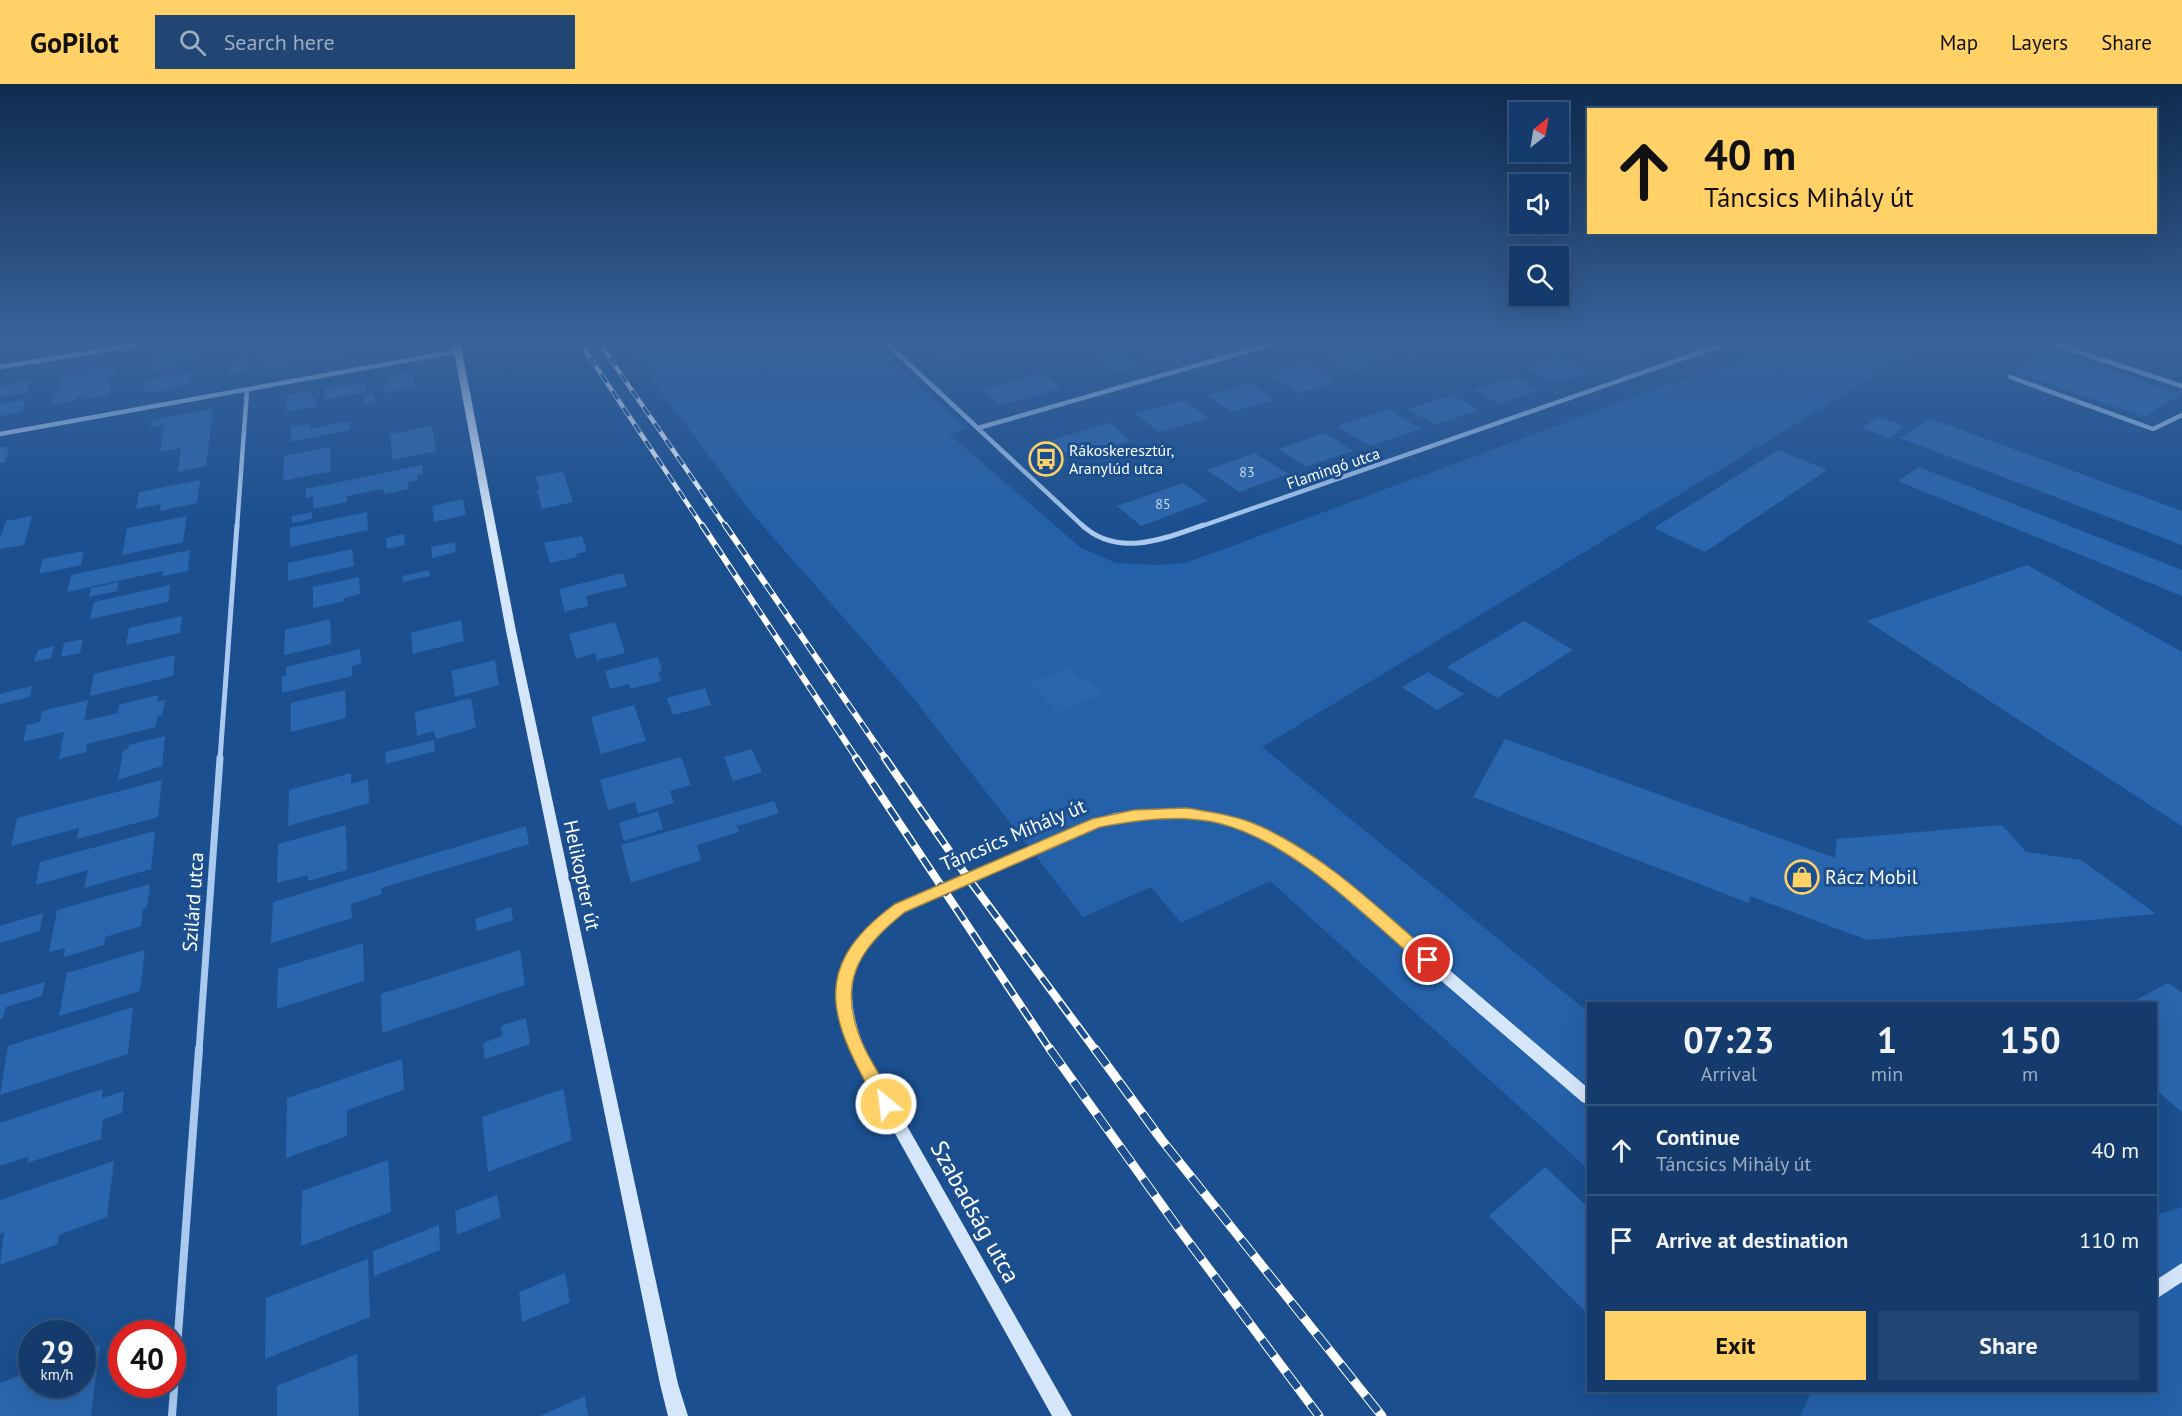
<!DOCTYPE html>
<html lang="en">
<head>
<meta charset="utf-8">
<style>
  :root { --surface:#143b6b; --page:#214673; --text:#f1f3f6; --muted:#9dadc1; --line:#33557e; --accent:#ffd166 }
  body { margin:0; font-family:"PT Sans",sans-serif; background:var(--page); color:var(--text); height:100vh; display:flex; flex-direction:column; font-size:22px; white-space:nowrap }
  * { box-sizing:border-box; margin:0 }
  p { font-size:20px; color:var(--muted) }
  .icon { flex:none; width:33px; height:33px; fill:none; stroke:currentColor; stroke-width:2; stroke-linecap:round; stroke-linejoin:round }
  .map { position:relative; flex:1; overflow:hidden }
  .drawer { position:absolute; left:1587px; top:918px; width:570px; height:390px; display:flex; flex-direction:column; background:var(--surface); border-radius:0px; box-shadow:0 6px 24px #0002,0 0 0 2px var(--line) }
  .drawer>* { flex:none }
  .top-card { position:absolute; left:1587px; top:24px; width:570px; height:126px; border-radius:0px; box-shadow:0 6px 24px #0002,0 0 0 2px var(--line); background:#ffd166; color:#111; overflow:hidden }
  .needle { width:39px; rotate:31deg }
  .buttons { position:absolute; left:1509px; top:18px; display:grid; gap:12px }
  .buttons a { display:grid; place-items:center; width:60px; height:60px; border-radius:0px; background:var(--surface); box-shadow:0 6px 24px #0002,0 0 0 2px var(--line); font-size:30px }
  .speed { position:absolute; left:18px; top:1236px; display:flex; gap:12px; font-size:30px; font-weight:700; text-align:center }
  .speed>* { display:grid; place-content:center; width:78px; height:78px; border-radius:50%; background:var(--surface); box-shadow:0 6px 24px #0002,0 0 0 2px var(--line); line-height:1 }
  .speed small { font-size:15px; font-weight:400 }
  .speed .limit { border:9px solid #d22; background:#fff; color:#111 }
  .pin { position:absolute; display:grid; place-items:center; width:51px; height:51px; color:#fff; margin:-26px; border:3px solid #fff; border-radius:50%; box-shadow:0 2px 6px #0007 }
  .me { position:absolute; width:66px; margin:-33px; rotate:331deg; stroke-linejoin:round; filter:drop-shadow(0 0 4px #0008) }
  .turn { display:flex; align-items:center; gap:21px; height:126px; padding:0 18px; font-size:27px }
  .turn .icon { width:78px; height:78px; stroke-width:2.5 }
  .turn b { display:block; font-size:42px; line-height:51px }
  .eta { display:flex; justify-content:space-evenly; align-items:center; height:102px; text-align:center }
  .eta b { font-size:36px; font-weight:800; line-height:42px }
  .button { display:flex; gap:12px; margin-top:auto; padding:12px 18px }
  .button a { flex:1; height:69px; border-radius:0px; background:var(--accent); color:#111; font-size:24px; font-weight:800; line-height:69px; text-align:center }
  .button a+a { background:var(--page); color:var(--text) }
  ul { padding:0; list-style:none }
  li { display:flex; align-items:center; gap:18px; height:90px; padding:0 18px; border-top:2px solid var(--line) }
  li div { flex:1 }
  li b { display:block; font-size:22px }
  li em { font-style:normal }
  header { display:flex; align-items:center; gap:36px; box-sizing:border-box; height:84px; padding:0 30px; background:var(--accent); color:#111 }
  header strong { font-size:28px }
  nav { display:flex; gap:33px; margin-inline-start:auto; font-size:21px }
  .search { width:420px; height:54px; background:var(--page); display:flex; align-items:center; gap:15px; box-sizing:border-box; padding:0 21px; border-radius:0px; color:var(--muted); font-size:22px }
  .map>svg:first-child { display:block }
  .green { fill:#2461a8 }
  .building { fill:#2a66ad }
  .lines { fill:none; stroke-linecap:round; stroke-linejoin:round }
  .street-far3 { stroke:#a9c9ee; stroke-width:4.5 }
  .street-far2 { stroke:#a9c9ee; stroke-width:5 }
  .street-far1 { stroke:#a9c9ee; stroke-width:7 }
  .street { stroke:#a9c9ee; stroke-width:8 }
  .secondary { fill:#d6e6fa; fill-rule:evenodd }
  .rail-far3-casing { stroke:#fff; stroke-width:4.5 }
  .rail-far2-casing { stroke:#fff; stroke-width:6 }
  .rail-far1-casing { stroke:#fff; stroke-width:8 }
  .rail-casing { stroke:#fff; stroke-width:9 }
  .rail-far3 { stroke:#1b4f8f; stroke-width:3; stroke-dasharray:10; stroke-linecap:butt }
  .rail-far2 { stroke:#1b4f8f; stroke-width:4; stroke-dasharray:12; stroke-linecap:butt }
  .rail-far1 { stroke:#1b4f8f; stroke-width:5; stroke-dasharray:15; stroke-linecap:butt }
  .rail { stroke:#1b4f8f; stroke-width:7; stroke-dasharray:20; stroke-linecap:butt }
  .route { fill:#ffd166; stroke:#a68842; stroke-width:1.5 }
  .labels { text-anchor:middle; stroke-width:6; stroke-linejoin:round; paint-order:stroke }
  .far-number-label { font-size:14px; fill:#cad9ea }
  .far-poi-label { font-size:16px; fill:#fff; stroke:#1b4f8f; text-anchor:start }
  .far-street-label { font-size:16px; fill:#fff; stroke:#1b4f8f }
  .street-label { font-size:20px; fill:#fff; stroke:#1b4f8f }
  .poi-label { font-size:20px; fill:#fff; stroke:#1b4f8f; text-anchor:start }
  .near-street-label { font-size:24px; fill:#fff; stroke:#1b4f8f }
</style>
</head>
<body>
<header>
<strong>GoPilot</strong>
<div class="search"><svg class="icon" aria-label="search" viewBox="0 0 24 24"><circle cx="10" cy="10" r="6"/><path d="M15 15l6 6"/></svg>Search here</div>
<nav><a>Map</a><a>Layers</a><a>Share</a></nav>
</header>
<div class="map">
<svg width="2182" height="1332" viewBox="0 0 2182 1332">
  <rect width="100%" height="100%" fill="#1b4f8f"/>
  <g class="green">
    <path d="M624,257H871L966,344L949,350L1081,464L1116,479L1156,481L1186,479L1786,257H1933L1262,663L1588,928V1085L1270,797L1181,839L1151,803L1083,833L907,606L749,426Z"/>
    <path d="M2182,1123V1332H1801L1811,1307L2156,1306V1131Z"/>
  </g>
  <g class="building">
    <path d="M35,257H61V258L33,263Z"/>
    <path d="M344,257L345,270L325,273L324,261Z"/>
    <path d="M932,257H1006V258L943,274L926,258Z"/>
    <path d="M1150,257H1191L1206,267L1157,281L1131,262Z"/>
    <path d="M1215,257H1243L1244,258L1224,263Z"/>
    <path d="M1388,257H1449L1453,259L1408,272L1384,258Z"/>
    <path d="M1608,257H1613L1641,270L1610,281L1579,266Z"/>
    <path d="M1646,257H1684L1663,265Z"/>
    <path d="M2151,257H2182V268Z"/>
    <path d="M1370,261L1394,274L1352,287L1329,273Z"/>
    <path d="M314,263L315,276L293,279V267Z"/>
    <path d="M1114,264L1139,282L1115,288L1091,270Z"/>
    <path d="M2047,264L2181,310L2145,333L2014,288Z"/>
    <path d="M283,266V282L261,285V270Z"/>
    <path d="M188,267V269L195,268L194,279L149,287L150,275Z"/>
    <path d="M250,272L249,287L227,291L228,276Z"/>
    <path d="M1559,273L1590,288L1557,299L1526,283Z"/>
    <path d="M1304,278L1336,298L1298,309L1267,289Z"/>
    <path d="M115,283L113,293L108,294L106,300L112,299L109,311L85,315L86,312L77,313L76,316L52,321L56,309L60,308L62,302L56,303L60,293L93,289V286Z"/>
    <path d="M192,288L190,300L152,308V307L143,308L145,296Z"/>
    <path d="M412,288L415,303L385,309L384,301L389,299L388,292Z"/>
    <path d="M1043,289L1062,304L1000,321L982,305Z"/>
    <path d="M1516,293L1540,306L1499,320L1474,306Z"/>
    <path d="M31,296L27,309L0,313V302Z"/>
    <path d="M365,299L366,308L325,316L324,305Z"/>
    <path d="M1249,299L1274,316L1231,328L1207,312Z"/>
    <path d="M311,307V314L316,313V322L286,328L287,311Z"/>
    <path d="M374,310L375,318L364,320L363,312Z"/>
    <path d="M1452,311L1479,326L1435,341L1408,325Z"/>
    <path d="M26,316L22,328L0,332V320Z"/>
    <path d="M1184,316L1208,334L1159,348L1135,330Z"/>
    <path d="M213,325L206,382L178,388L181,364L160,368L164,341L150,344L152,336Z"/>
    <path d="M1388,325L1421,345L1370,362L1337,342Z"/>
    <path d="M1878,333L1905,342L1889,354L1862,344Z"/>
    <path d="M1929,334L2182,427V461L1900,354Z"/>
    <path d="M350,337V346L291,358V343L310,340L309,345Z"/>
    <path d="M1109,339L1131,357L1072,374L1051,356Z"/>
    <path d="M432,342L436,367L393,376L390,350Z"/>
    <path d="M1325,349L1353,367L1306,383L1279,365Z"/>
    <path d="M10,362L4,379H0V364Z"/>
    <path d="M330,363L331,387L283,397L284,372Z"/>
    <path d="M1778,366L1827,386L1705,468L1654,444Z"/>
    <path d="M1255,369L1288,390L1239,408L1207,386Z"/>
    <path d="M422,381L423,390L417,391L418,396L408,398L409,405L384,410L383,405L347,412V418L313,425V413L306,414V405Z"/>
    <path d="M1919,383L2182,486V512L1898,397Z"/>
    <path d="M563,387L573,418L542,425L537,406H540L536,393Z"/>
    <path d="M200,396L197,419L160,427L161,420L136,425L139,408Z"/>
    <path d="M1183,399L1208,417L1141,442L1117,422Z"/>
    <path d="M463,415L466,431L434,438L432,422Z"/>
    <path d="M312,428V435L292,439V432Z"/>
    <path d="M367,428L368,446L290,463V444Z"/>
    <path d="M32,432L24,461L0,465V454L6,437Z"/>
    <path d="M187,432L183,458L122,471L127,444Z"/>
    <path d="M404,450L405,461L387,465L386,454Z"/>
    <path d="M582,452L587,467L576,470L577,473L550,479L544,459Z"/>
    <path d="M455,458L456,468L432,474L431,463Z"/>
    <path d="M352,465L354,482L288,497V479Z"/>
    <path d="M190,466L188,487L163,492V487L67,508L71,491Z"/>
    <path d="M84,467L81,481L39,490L43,475Z"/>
    <path d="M2027,481L2182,568V742L1867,537Z"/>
    <path d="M429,486L430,492L403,498V492Z"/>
    <path d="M623,489L627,502L586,512L588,522L565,528L559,505Z"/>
    <path d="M359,493L360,510L344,514V517L313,524V503Z"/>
    <path d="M119,498L117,507L89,513L91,504Z"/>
    <path d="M170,501L168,518L90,535L94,518Z"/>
    <path d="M182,532L180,549L126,561L129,544Z"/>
    <path d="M330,535L331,560L284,571L285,546Z"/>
    <path d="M461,536L464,557L413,570L411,549Z"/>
    <path d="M1524,537L1573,566L1497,614L1447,583Z"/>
    <path d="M615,538L625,569L597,576L595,569L576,575L569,550Z"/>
    <path d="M83,555L80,569L61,573L64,559Z"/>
    <path d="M54,562L51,574L34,578L38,566Z"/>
    <path d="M360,565L361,580L352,582V592L282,609V593L286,592V583Z"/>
    <path d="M175,571L173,592L90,612L94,590Z"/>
    <path d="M658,573L662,587L658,588L661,597L630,605L629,600L610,605L605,587Z"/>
    <path d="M495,576L499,601L455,613L451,587Z"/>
    <path d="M1069,583L1083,597L1089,595L1104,609L1058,628L1030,598Z"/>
    <path d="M1428,588L1464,610L1437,626L1402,603Z"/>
    <path d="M32,602L30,613L0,620V610Z"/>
    <path d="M705,604L711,621L673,631L667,614Z"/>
    <path d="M345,606L346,634L291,648V619Z"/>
    <path d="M158,611L157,618L165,616L162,631L157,633L156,643L87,660L86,668L59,675L64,648L23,658L27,641L40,638L42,627L88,616L84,637L118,629L119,621Z"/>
    <path d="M471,614L476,644L436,655L434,647L417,652L415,628Z"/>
    <path d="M634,621L646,657L601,670L591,633Z"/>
    <path d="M165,652L162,682L118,696L123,667L128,665L129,661Z"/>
    <path d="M1505,655L1835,774L1837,755L2002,741L2026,768L2081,776L2156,830L1867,856L1750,812L1749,819L1473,713Z"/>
    <path d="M434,656L435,667L386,680L385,668Z"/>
    <path d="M752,665L762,688L733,697L724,673Z"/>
    <path d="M681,673L691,701L670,707L674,719L638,730L635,718L608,726L600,696Z"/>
    <path d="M351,689V700L368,695L369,719L288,742L289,706Z"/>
    <path d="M162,696L158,733L77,755L79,744L11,762L17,734Z"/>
    <path d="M774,717L779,729L738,742L735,736L739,748L697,761L701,776L631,799L621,761Z"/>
    <path d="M658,727L663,745L624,757L619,739Z"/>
    <path d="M346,741L347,786L308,797V791L277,799L278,760Z"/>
    <path d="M526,742L529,760L381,804L382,810L351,820L352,834L271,859L273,818Z"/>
    <path d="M155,747L151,785L84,804L88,786L36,801L40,778Z"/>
    <path d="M150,800L147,823L143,825L141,842L105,853L104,861L64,873L65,864L49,868L57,826Z"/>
    <path d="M511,823L513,836L477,847L475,835Z"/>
    <path d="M43,829L40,847L0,859V842Z"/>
    <path d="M363,859L364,897L277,925L278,885Z"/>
    <path d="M145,866L140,907L59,932L67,889Z"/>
    <path d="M520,866L525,901L382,949L381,910Z"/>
    <path d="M45,898L42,912L6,923L3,934L0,935V911Z"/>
    <path d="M2168,899L2182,909V1028L2156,1006V920H2128Z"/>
    <path d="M133,923L128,970L0,1011L8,962Z"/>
    <path d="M526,934L530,960L485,975L483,959L502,952L501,942Z"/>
    <path d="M402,975L404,1006L347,1026V1052L286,1074L287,1014Z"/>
    <path d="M103,1005L102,1014L124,1007L122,1029L103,1035L101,1055L27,1079L29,1072L0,1082V1039Z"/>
    <path d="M563,1005L572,1056L488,1088L482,1033Z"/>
    <path d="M388,1076L391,1128L301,1162L302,1107Z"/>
    <path d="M114,1077L107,1133L59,1151L58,1160L0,1181L4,1148L0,1150V1116Z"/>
    <path d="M1545,1083L1588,1123V1230L1489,1132Z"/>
    <path d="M497,1111L501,1133L457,1151L455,1127Z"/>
    <path d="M439,1141L440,1166L374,1192L373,1167Z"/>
    <path d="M368,1175L370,1233L265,1275L266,1214Z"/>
    <path d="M565,1189L570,1218L522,1238L519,1208Z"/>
    <path d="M100,1261L91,1332H0V1299L32,1287V1300H82V1268Z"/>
    <path d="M357,1270L359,1332H277V1302Z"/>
    <path d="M585,1312L588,1332H540Z"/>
  </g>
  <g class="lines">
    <g class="street-far3">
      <path d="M884,257L1084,443"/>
      <path d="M2054,260L2182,302"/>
      <path d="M0,283L159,257"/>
      <path d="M2010,293L2153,345L2182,331"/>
      <path d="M978,344L1282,257"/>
      <path d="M0,350L459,267"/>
      <path d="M237,443L247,306"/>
      <path d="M1199,443L1733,257"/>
    </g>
    <g class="street-far2">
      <path d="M1082,441C1117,474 1164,455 1203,441"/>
      <path d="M220,675L237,441"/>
    </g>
    <path class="street-far1" d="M199,967L220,674"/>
    <path class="street" d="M172,1332L199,965"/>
    <g class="secondary">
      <path d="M452,257H460L516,547L678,1300L688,1332H668L660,1300L506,547Z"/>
      <path d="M1151,725C1182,726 1214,726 1244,736C1273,746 1300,765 1326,781L1588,1004V1020L1582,1018L1316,789C1291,773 1265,752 1236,744C1188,729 1135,732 1088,747L905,828C846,871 840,908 869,975L1072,1332H1052L858,983C824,912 831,867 895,820L1078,741L1115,729Z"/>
      <path d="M2182,1179V1198L2156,1215V1196Z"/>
    </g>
    <g class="rail-far3-casing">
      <g id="rail-far3">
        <path d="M579,257L703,443"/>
        <path d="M598,257L726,443"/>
      </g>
    </g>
    <g class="rail-far2-casing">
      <g id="rail-far2">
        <path d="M702,441L857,675"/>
        <path d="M725,441L886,675"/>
      </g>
    </g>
    <g class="rail-far1-casing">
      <g id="rail-far1">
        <path d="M856,674L1051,967"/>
        <path d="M885,674L968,794L1096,967"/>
      </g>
    </g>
    <g class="rail-casing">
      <g id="rail">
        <path d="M1050,965L1179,1145L1319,1332"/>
        <path d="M1095,965L1161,1055L1382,1332"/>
      </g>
    </g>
    <use href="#rail-far3" class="rail-far3"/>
    <use href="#rail-far2" class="rail-far2"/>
    <use href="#rail-far1" class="rail-far1"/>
    <use href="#rail" class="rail"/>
  </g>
  <linearGradient id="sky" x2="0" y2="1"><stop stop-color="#0f2b4f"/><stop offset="0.58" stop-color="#39639b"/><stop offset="1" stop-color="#39639b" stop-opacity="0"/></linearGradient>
  <rect width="2182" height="444" fill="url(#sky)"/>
  <path class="route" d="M1187,724C1212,728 1239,732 1262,743C1327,773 1380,826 1434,872L1436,876L1434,881L1428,883L1422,881C1364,831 1294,758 1218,739C1180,730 1138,736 1100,743L905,828C856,866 836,902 864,963C873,982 886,1000 895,1020L892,1025L886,1028L880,1025C834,941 803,887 895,820L1092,735L1134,726Z"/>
  <defs>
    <g id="bus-ring" transform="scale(1.725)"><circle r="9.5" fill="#1b4f8f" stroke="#ffd166" stroke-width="1.5"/><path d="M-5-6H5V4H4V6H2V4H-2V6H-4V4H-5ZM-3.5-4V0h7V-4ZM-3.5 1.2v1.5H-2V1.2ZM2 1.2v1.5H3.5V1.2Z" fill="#ffd166"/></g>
    <g id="shop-ring" transform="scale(1.725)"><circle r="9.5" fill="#1b4f8f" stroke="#ffd166" stroke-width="1.5"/><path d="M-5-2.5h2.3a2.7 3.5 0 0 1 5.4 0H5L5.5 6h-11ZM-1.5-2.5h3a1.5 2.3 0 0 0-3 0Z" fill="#ffd166"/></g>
  </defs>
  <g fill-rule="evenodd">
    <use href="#bus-ring" x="1046" y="375"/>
    <use href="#shop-ring" x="1802" y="793"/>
  </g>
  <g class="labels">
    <g class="far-number-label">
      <text x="1247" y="393">83</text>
      <text x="1163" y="425">85</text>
    </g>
    <g class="far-poi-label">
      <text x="1069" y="372">Rákoskeresztúr,<tspan x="1069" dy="18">Aranylúd utca</tspan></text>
    </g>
    <g class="far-street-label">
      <text transform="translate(1333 384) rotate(-19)" y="6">Flamingó utca</text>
    </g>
    <g class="street-label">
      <text transform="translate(1013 751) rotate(-23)" y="7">Táncsics Mihály út</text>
      <text transform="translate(582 791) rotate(78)" y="7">Helikopter út</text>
      <text transform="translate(193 818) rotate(-86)" y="7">Szilárd utca</text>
    </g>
    <g class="poi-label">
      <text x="1825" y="800">Rácz Mobil</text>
    </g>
    <g class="near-street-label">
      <text transform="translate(975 1128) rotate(61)" y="8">Szabadság utca</text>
    </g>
  </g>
</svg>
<div class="buttons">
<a><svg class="needle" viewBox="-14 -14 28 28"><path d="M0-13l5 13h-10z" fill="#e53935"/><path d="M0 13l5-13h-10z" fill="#9dadc1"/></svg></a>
<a><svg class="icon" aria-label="sound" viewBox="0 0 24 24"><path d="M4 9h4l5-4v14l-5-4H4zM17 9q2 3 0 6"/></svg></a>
<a><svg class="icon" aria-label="search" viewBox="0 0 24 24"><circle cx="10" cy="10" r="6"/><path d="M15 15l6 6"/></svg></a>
</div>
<div class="speed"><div>29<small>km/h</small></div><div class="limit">40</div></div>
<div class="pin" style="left:1428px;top:876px;background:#d93025"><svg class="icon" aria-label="arrive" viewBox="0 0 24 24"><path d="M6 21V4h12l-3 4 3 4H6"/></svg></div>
<svg class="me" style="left:886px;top:1020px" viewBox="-20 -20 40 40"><circle r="17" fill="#ffd166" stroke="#fff" stroke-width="3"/><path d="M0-11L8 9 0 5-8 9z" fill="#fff"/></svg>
<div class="top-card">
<div class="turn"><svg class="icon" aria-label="ahead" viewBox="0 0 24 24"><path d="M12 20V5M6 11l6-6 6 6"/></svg><div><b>40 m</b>Táncsics Mihály út</div></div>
</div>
<section class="drawer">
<div class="eta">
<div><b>07:23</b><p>Arrival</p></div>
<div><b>1</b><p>min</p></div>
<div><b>150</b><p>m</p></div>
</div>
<ul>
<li><svg class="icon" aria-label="ahead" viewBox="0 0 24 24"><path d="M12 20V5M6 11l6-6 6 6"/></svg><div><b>Continue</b><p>Táncsics Mihály út</p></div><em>40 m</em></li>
<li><svg class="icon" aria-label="arrive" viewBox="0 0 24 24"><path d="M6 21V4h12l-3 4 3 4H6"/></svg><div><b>Arrive at destination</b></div><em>110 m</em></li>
</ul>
<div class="button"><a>Exit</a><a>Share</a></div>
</section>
</div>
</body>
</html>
